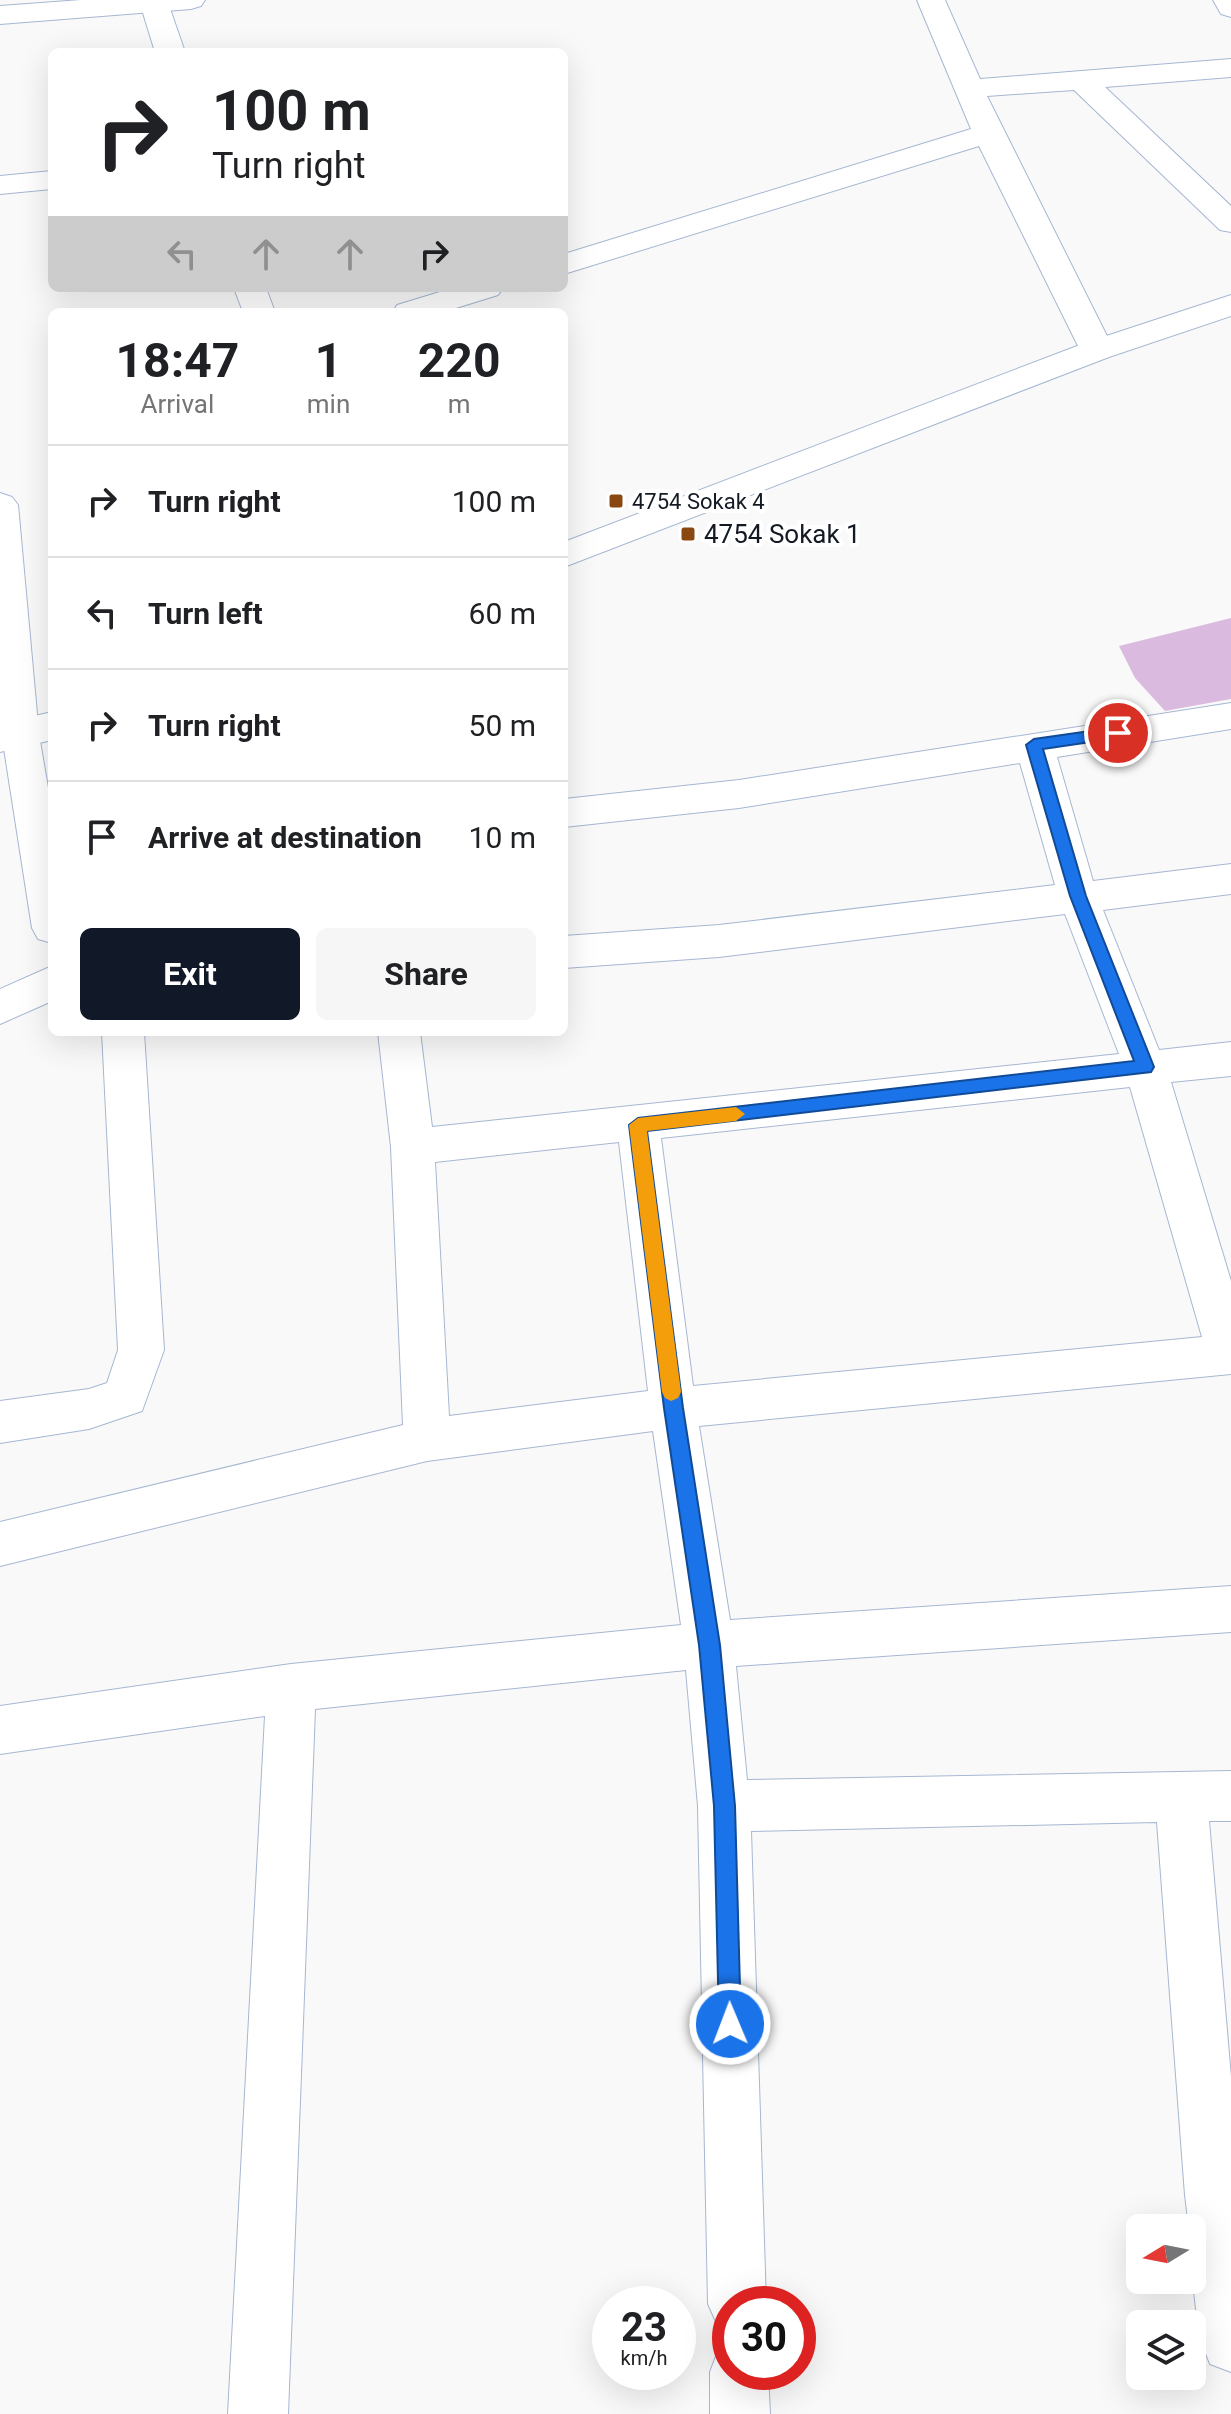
<!DOCTYPE html>
<html lang="en">
<head>
<meta charset="utf-8">
<style>
  :root { --surface:#fff; --page:#f6f6f6; --text:#202124; --muted:#757577; --line:#e0e0e0; --accent:#111827 }
  body { margin:0; font-family:Roboto,sans-serif; background:var(--page); color:var(--text); height:100vh; display:flex; flex-direction:column; font-size:30px; white-space:nowrap }
  * { box-sizing:border-box; margin:0 }
  p { font-size:26px; color:var(--muted) }
  .icon { flex:none; width:44px; height:44px; fill:none; stroke:currentColor; stroke-width:2; stroke-linecap:round; stroke-linejoin:round }
  .map { position:relative; flex:1; overflow:hidden }
  .panel { position:absolute; left:48px; top:308px; width:520px; height:728px; display:flex; flex-direction:column; background:var(--surface); border-radius:12px; box-shadow:0 8px 32px #0002 }
  .panel>* { flex:none }
  .guide { position:absolute; left:48px; top:48px; width:520px; height:244px; border-radius:12px; box-shadow:0 8px 32px #0002; background:#fff; color:var(--text); overflow:hidden }
  .needle { width:52px; rotate:260deg }
  .buttons { position:absolute; left:1126px; top:2214px; display:grid; gap:16px }
  .buttons a { display:grid; place-items:center; width:80px; height:80px; border-radius:12px; background:var(--surface); box-shadow:0 8px 32px #0002; font-size:40px }
  .speed { position:absolute; left:592px; top:2286px; display:flex; gap:16px; font-size:40px; font-weight:700; text-align:center }
  .speed>* { display:grid; place-content:center; width:104px; height:104px; border-radius:50%; background:var(--surface); box-shadow:0 8px 32px #0002; line-height:1 }
  .speed small { font-size:20px; font-weight:400 }
  .speed .limit { border:12px solid #d22; background:#fff; color:#111 }
  .pin { position:absolute; display:grid; place-items:center; width:68px; height:68px; color:#fff; margin:-34px; border:4px solid #fff; border-radius:50%; box-shadow:0 2px 8px #0007 }
  .me { position:absolute; width:88px; margin:-44px; rotate:359deg; stroke-linejoin:round; filter:drop-shadow(0 0 6px #0008) }
  .turn { display:flex; align-items:center; gap:28px; height:168px; padding:0 32px; font-size:36px }
  .turn .icon { width:104px; height:104px; stroke-width:2.5 }
  .turn b { display:block; font-size:56px; line-height:68px }
  .lanes { display:flex; align-items:center; height:76px; padding:0 32px; background:#0003; justify-content:center; gap:40px; direction:ltr }
  .lanes .off { opacity:.35 }
  .eta { display:flex; justify-content:space-evenly; align-items:center; height:136px; text-align:center }
  .eta b { font-size:48px; font-weight:700; line-height:56px }
  .button { display:flex; gap:16px; margin-top:auto; padding:16px 32px }
  .button a { flex:1; height:92px; border-radius:12px; background:var(--accent); color:#fff; font-size:32px; font-weight:700; line-height:92px; text-align:center }
  .button a+a { background:var(--page); color:var(--text) }
  ul { padding:0; list-style:none }
  li { display:flex; align-items:center; gap:24px; height:112px; padding:0 32px; border-top:2px solid var(--line) }
  li div { flex:1 }
  li b { display:block; font-size:30px }
  li em { font-style:normal }
  .map>svg:first-child { display:block }
  .green { fill:#dbbae0 }
  .lines { fill:none; stroke-linecap:round; stroke-linejoin:round }
  .street-casing { stroke:#a6b7d2; stroke-width:2 }
  .secondary-casing { stroke:#a6b7d2; stroke-width:2 }
  .street { fill:#fff; fill-rule:evenodd }
  .secondary { fill:#fff; fill-rule:evenodd }
  .route { fill:#1a73e8; stroke:#114b97; stroke-width:2 }
  .slow { fill:#f59e0b }
  .poi-dot { fill:#894812; stroke:#fff; stroke-width:3 }
  .labels { text-anchor:middle; stroke-width:8; stroke-linejoin:round; paint-order:stroke }
  .far-poi-label { font-size:22px; fill:#141a24; stroke:#fff; text-anchor:start }
  .poi-label { font-size:26px; fill:#141a24; stroke:#fff; text-anchor:start }
</style>
</head>
<body>
<div class="map">
<svg width="1231" height="2414" viewBox="0 0 1231 2414">
  <rect width="100%" height="100%" fill="#f9f9f9"/>
  <path class="green" d="M1231,618V699L1165,711L1135,678L1119,646Z"/>
  <g class="lines">
    <g class="street-casing">
      <g id="street">
        <path d="M139,0H167L185,52H155Z"/>
        <path d="M917,0H945L980,79L1231,59V77L1105,87L1231,206V232L1220,230L1074,90L987,96L1114,350L1109,357L1097,360L1085,357L1080,350L979,146L564,274V254L971,129Z"/>
        <path d="M1213,0H1231V17L1221,14Z"/>
        <path d="M52,171V189L0,194V176Z"/>
        <path d="M234,288H266L275,312H243Z"/>
        <path d="M453,288H503L498,295L443,312H393L397,305Z"/>
        <path d="M0,493L12,497L18,505L39,735L52,811V943L38,939L32,928L0,723Z"/>
        <path d="M1231,703V729L1057,757L1093,881L1231,864V894L1103,910L1159,1050L1231,1042V1076L1171,1082L1231,1281V1374L699,1426L730,1620L1231,1586V1632L736,1666L747,1780L1231,1771V1821H1209L1231,2077V2372L1210,2364C1193,2323 1192,2272 1192,2228H1189L1185,2195L1157,1822L751,1831L766,2304H730V2330L717,2324L708,2304L698,1806L686,1670L315,1709L288,2414H228L265,1716L0,1754V1706L291,1664L681,1625L653,1431L427,1461L0,1566V1522L403,1425L391,1147L378,1032H420L432,1127L1119,1054L1065,914L719,957L564,968V936L719,925L1055,885L1020,763L739,808L564,827V799L739,780ZM1130,1087L1202,1337L693,1386L661,1138ZM619,1142L648,1391L449,1416L435,1162Z"/>
        <path d="M102,1032H144L164,1350L142,1411L89,1429L0,1443V1401L89,1389L107,1383L118,1350Z"/>
        <path d="M730,2346V2372H768L770,2414H710V2372L718,2351Z"/>
      </g>
    </g>
    <g class="secondary-casing">
      <g id="secondary">
        <path d="M81,0H205L201,6L191,9L0,24V6Z"/>
        <path d="M1231,295V316L1109,357L564,567V542L1085,343Z"/>
        <path d="M52,712V740L0,752V724Z"/>
        <path d="M52,966V1001L0,1024V989Z"/>
      </g>
    </g>
    <use href="#street" class="street"/>
    <use href="#secondary" class="secondary"/>
  </g>
  <path class="route" d="M1118,727L1126,733L1124,737L1043,749L1086,896L1154,1067L1151,1072L647,1131L683,1408L720,1645L735,1806L741,2024L738,2032L730,2035L722,2032L719,2024L714,1806L699,1645L664,1408L629,1125L638,1118L1134,1061L1070,896L1026,745L1034,739Z"/>
  <path class="slow" d="M736,1107L745,1114L736,1121L647,1131L681,1392L678,1398L671,1401L665,1398L662,1392L629,1125L638,1118Z"/>
  <g class="poi-dot">
    <rect x="608" y="493" width="16" height="16" rx="4"/>
    <rect x="680" y="526" width="16" height="16" rx="4"/>
  </g>
  <g class="labels">
    <g class="far-poi-label">
      <text x="632" y="509">4754 Sokak 4</text>
    </g>
    <g class="poi-label">
      <text x="704" y="543">4754 Sokak 1</text>
    </g>
  </g>
</svg>
<div class="buttons">
<a><svg class="needle" viewBox="-14 -14 28 28"><path d="M0-13l5 13h-10z" fill="#e53935"/><path d="M0 13l5-13h-10z" fill="#757577"/></svg></a>
<a><svg class="icon" aria-label="layers" viewBox="0 0 24 24"><path d="M12 4l9 5-9 5-9-5zM3 14l9 5 9-5"/></svg></a>
</div>
<div class="speed"><div>23<small>km/h</small></div><div class="limit">30</div></div>
<div class="pin" style="left:1118px;top:733px;background:#d93025"><svg class="icon" aria-label="arrive" viewBox="0 0 24 24"><path d="M6 21V4h12l-3 4 3 4H6"/></svg></div>
<svg class="me" style="left:730px;top:2024px" viewBox="-20 -20 40 40"><circle r="17" fill="#1a73e8" stroke="#fff" stroke-width="3"/><path d="M0-11L8 9 0 5-8 9z" fill="#fff"/></svg>
<div class="guide">
<div class="turn"><svg class="icon" aria-label="right" viewBox="0 0 24 24"><path d="M7 20v-9h11M14 6l5 5-5 5"/></svg><div><b>100 m</b>Turn right</div></div>
<div class="lanes"><svg class="icon off" aria-label="left" viewBox="0 0 24 24"><path d="M17 20v-9H6M10 6l-5 5 5 5"/></svg><svg class="icon off" aria-label="ahead" viewBox="0 0 24 24"><path d="M12 20V5M6 11l6-6 6 6"/></svg><svg class="icon off" aria-label="ahead" viewBox="0 0 24 24"><path d="M12 20V5M6 11l6-6 6 6"/></svg><svg class="icon" aria-label="right" viewBox="0 0 24 24"><path d="M7 20v-9h11M14 6l5 5-5 5"/></svg></div>
</div>
<section class="panel">
<div class="eta">
<div><b>18:47</b><p>Arrival</p></div>
<div><b>1</b><p>min</p></div>
<div><b>220</b><p>m</p></div>
</div>
<ul>
<li><svg class="icon" aria-label="right" viewBox="0 0 24 24"><path d="M7 20v-9h11M14 6l5 5-5 5"/></svg><div><b>Turn right</b></div><em>100 m</em></li>
<li><svg class="icon" aria-label="left" viewBox="0 0 24 24"><path d="M17 20v-9H6M10 6l-5 5 5 5"/></svg><div><b>Turn left</b></div><em>60 m</em></li>
<li><svg class="icon" aria-label="right" viewBox="0 0 24 24"><path d="M7 20v-9h11M14 6l5 5-5 5"/></svg><div><b>Turn right</b></div><em>50 m</em></li>
<li><svg class="icon" aria-label="arrive" viewBox="0 0 24 24"><path d="M6 21V4h12l-3 4 3 4H6"/></svg><div><b>Arrive at destination</b></div><em>10 m</em></li>
</ul>
<div class="button"><a>Exit</a><a>Share</a></div>
</section>
</div>
</body>
</html>
